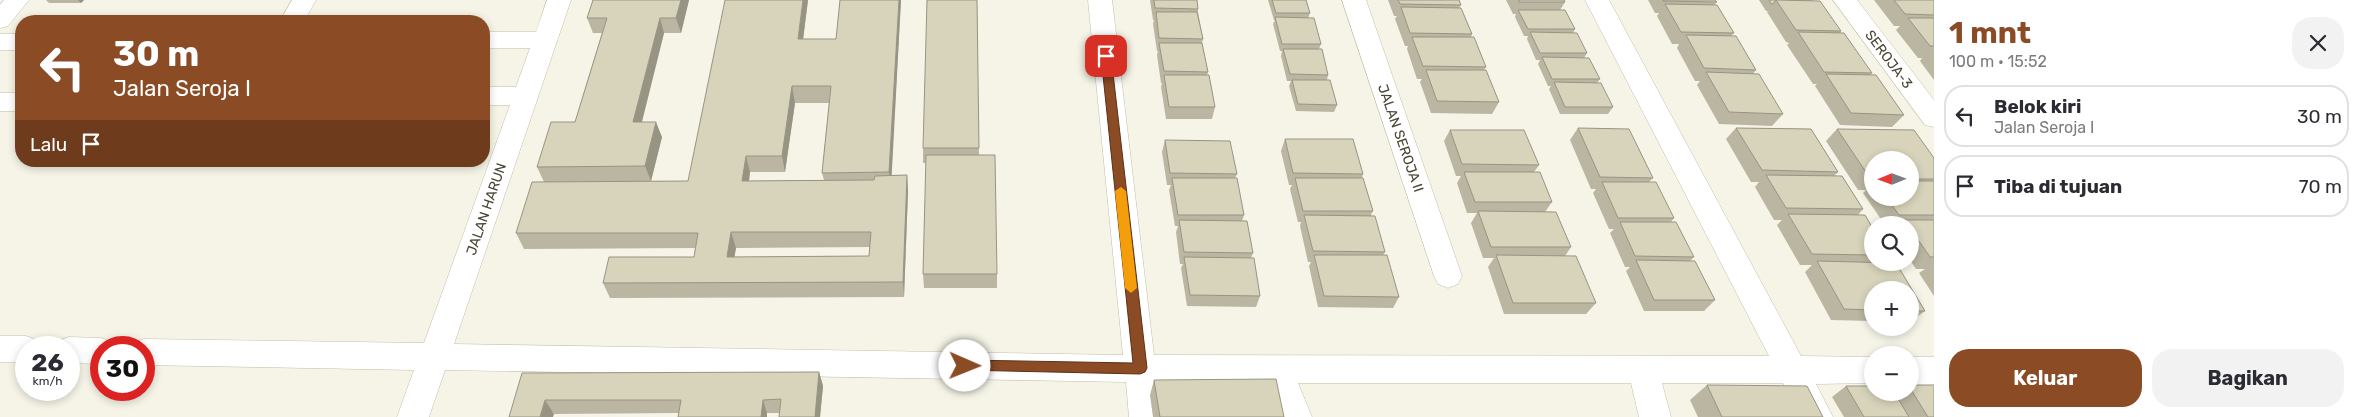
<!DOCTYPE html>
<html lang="id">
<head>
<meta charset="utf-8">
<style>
  :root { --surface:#fff; --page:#f2f2f3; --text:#2b2b33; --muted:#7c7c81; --line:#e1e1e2; --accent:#8a4b25 }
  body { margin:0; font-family:Rubik,sans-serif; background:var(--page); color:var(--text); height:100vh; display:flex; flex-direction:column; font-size:19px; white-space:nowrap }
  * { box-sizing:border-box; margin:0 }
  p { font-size:16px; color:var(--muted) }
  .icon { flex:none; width:28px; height:28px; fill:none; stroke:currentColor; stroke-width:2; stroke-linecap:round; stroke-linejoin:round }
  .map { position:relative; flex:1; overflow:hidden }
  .details { display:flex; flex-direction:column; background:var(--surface); width:425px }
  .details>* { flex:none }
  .hud { position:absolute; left:15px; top:15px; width:475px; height:152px; border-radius:20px; box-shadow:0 2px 8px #0003; background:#8a4b25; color:#fff; overflow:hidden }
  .needle { width:32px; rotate:269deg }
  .fabs { position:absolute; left:1864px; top:151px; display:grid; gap:10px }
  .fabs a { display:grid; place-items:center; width:55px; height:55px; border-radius:50%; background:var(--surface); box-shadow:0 2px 8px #0003; font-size:25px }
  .speed { position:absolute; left:15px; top:336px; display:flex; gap:10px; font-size:25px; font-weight:700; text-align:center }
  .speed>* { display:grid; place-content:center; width:65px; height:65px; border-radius:50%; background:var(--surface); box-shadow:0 2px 8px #0003; line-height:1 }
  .speed small { font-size:12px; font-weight:400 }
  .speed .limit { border:8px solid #d22; background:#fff; color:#111 }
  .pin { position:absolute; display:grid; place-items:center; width:42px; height:42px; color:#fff; margin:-21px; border-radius:10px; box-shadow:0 2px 8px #0006 }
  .me { position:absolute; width:55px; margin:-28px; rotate:91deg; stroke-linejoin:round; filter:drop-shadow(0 0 4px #0008) }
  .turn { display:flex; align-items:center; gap:18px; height:105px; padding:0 15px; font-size:22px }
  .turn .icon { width:65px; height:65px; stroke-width:2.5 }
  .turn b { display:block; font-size:35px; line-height:42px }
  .then { display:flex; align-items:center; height:48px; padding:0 15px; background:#0003; gap:10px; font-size:19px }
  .round { display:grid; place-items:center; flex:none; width:52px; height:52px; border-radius:20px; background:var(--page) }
  .summary { display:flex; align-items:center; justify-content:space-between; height:85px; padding:0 15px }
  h1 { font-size:30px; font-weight:700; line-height:38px; color:var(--accent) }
  .button { display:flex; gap:10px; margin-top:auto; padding:10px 15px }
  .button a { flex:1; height:58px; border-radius:20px; background:var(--accent); color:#fff; font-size:20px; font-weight:700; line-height:58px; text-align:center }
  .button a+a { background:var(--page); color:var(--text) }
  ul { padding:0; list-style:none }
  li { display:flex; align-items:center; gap:15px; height:62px; margin:0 10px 8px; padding:0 5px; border:2px solid var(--line); border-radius:20px }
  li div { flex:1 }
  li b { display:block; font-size:19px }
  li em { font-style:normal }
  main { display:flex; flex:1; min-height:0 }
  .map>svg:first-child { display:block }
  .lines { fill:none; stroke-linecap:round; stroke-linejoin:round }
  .minor-casing { stroke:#c1bfa8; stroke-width:1 }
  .minor { fill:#fff; fill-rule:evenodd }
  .wall { fill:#bab6a1; fill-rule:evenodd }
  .shaded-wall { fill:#979483 }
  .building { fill:#d8d4bb; stroke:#979483; fill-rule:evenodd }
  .route { fill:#8a4b25; stroke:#5a3118 }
  .slow { fill:#f59e0b }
  .labels { text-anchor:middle; stroke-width:4.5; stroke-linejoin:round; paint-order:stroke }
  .street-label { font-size:14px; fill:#494635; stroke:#fff }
</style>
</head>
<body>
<main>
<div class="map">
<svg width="1934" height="417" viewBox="0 0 1934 417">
  <rect width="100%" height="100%" fill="#f5f4e7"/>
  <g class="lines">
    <g class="minor-casing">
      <g id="minor">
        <path d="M4,0H29L8,26L0,28V5Z"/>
        <path d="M292,0H316L304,21H280Z"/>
        <path d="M547,0H571L454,344L1123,355L1088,0H1112L1154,355L1769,356L1585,0H1609L1801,356L1872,357V383L1816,384L1833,417H1800L1783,383H1662L1671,417H1639L1631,383H1298L1312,417H1280L1266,383H1157L1161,417H1129L1126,382L445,370L429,417H397L414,370L144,365V348H131L133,343L144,339L424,343L510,105H484V87H516L530,48H484V32H536Z"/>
        <path d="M1342,0H1366L1462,276L1458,284L1448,288L1438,284L1434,276Z"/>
        <path d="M1833,0H1857L1934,100V127L1925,125Z"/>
        <rect x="0" y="34" width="21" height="16"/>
        <rect x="0" y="93" width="21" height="18"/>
        <path d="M0,336H26L37,340L40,348H26V362H0Z"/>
        <path d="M69,337L101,338L112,342L115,348H101V364L69,363V348H55L58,341Z"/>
        <rect x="1910" y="357" width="24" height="28"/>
      </g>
    </g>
    <use href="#minor" class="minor"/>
  </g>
  <g class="wall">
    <path d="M46,0H84L81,3H49Z"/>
    <path d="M593,0H689L681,33H664L642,122L662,137L651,181H688L808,0L803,39H836L840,0H901L891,175H907L908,191L904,297L610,298L603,283L694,257L695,248L524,249L516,233L544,182L537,167L575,122L602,33H593L587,18ZM795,103H829L822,173L824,180L749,181L750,172H785ZM869,247V256L734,257L736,248Z"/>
    <path d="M977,0L979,155L997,274V288H924L923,274L926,163H923V148Z"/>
    <path d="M1150,0H1197L1198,9V12L1203,39L1202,43L1208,72L1207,75L1215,107L1212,119H1166L1161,87L1162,83H1161L1157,55L1158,51H1157L1153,24L1154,20H1153Z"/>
    <path d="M1268,0H1306L1310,13L1308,18L1321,44L1319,49L1328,75L1327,80L1337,105L1334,112L1296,111L1289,86L1291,81H1287L1281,56L1282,51H1280L1273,24L1275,20H1274Z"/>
    <path d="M1388,0H1459L1461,5L1459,8L1472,34L1471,37L1486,67L1484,70L1499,102L1492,114L1431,113L1420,82L1422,79H1417L1407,49L1408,46H1405L1395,19L1397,16H1394Z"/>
    <path d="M1506,0H1564L1565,2L1560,10L1575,29L1573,33L1587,53L1584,58L1600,79L1597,83L1613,107L1608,114H1560L1549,89L1551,86H1548L1538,64L1540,60H1536L1527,39L1528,36H1524L1515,17L1516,14H1513Z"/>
    <path d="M1648,0H1715L1717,2L1714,5L1734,33L1731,36L1756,70L1753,74L1783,114L1772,126L1719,124L1697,85L1700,81H1695L1677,48L1679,44H1672L1657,16L1659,13H1655Z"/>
    <path d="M1759,0H1812L1841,31L1840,33L1872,73L1870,75L1904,115L1892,127L1840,125L1815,86L1817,84H1813L1787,45L1789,43L1786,42L1767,12L1768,11H1766Z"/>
    <path d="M1874,0H1934V80L1920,61L1922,58H1918L1896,30L1900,26H1894Z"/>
    <path d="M1578,128L1653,178L1649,182L1674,218L1671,222L1694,257L1690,261L1715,300L1704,311H1644L1626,271L1630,267H1625L1610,233L1614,229H1609L1593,193L1596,189H1591L1570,140Z"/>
    <path d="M1736,128L1811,129L1838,172L1834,176H1842L1863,209L1858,215H1865L1872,227V262L1896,263L1925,311L1910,322V290H1872V321L1831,320L1805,272L1812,265H1800L1777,225L1782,220H1774L1755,187L1759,182H1751L1726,139Z"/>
    <path d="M1837,129L1934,158V296L1919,273L1925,269H1916L1910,260V225H1885L1863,193L1866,190H1858L1826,141ZM1872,160H1910V198H1872Z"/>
    <path d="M1450,130L1539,165L1534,172L1552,202L1545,212L1571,247L1565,256L1596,303L1586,314H1504L1488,267L1494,258H1483L1471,223L1477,213H1467L1457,183L1461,176H1456L1444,141Z"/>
    <path d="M1285,139L1363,174L1362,178L1373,211L1371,215L1385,252L1383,255L1399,297L1393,308L1318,307L1309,266L1311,262H1308L1300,226L1301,222H1298L1290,189L1292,185H1289L1281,151Z"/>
    <path d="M1165,140L1237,174L1235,178L1244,215L1242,221L1253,253L1251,258L1260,296L1256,307L1187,306L1181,268L1183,264H1180L1176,232L1178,226H1175L1169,190L1171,185H1167L1162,152Z"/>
    <path d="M819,372L823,386L820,417H779L780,413H767V417H678V413L554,414L522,373Z"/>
    <path d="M1154,380L1284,417H1153L1150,395Z"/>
    <path d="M1707,385L1823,417H1698L1690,400Z"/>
    <path d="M1910,385L1934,417H1844L1832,397L1846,386L1895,394L1898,392H1910Z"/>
  </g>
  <g class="shaded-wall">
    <path d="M78,0H84L81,3Z"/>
    <path d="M681,0H689L681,33L676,18Z"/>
    <path d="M803,0H808L801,56L798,39Z"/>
    <path d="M899,0H901L891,188L889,172Z"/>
    <path d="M660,18L664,33L638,137L633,122Z"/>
    <path d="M792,86L795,103L785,172L782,156Z"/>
    <path d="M656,122L662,137L651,181L645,166Z"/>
    <path d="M746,156L750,172L747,197L742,181Z"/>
    <path d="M907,175L908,191L904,297L903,282Z"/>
    <path d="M731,232L736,248L732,272L727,257Z"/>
    <path d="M819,372L823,386L820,417H815Z"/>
    <path d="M545,400L554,414L553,417H540Z"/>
    <path d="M763,400L767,413V417H761Z"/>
  </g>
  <g class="building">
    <path d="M593,0H681L676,18H660L633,122H656L645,166L537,167L551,122H575L607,18H587Z"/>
    <path d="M725,0H803L798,39H836L840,0H899L889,172L822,173L831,86H792L782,156H746L742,181L874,180L875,176L907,175L903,282L603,283L609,257H694L698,233H516L532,182L688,181ZM731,232H871L869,256L727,257Z"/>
    <path d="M927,0H977L979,148H923Z"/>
    <path d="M1154,0H1197L1198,9L1155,8Z"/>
    <path d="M1272,0H1306L1310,13H1276Z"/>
    <path d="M1398,0H1459L1461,5L1400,4Z"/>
    <path d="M1519,0H1564L1565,2H1519Z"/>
    <path d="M1663,0H1715L1717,2L1663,1Z"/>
    <path d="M1769,0H1776L1773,4H1771Z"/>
    <path d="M1776,0L1820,1L1841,31L1796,30Z"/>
    <path d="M1894,0H1934V15L1905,14Z"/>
    <path d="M1665,4L1717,5L1734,33L1681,32Z"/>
    <path d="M1401,7L1461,8L1472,34L1410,33Z"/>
    <path d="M1518,10H1565L1575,29H1528Z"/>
    <path d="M1156,12H1197L1203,39L1159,38Z"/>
    <path d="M1275,17L1314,18L1321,44H1282Z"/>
    <path d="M1908,18H1934V46H1930Z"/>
    <path d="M1530,32L1577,33L1587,53H1540Z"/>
    <path d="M1798,32L1844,33L1872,73L1824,72Z"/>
    <path d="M1686,35L1736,36L1756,70L1704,68Z"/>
    <path d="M1412,37H1474L1486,67L1423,66Z"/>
    <path d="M1159,43H1202L1208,72L1164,71Z"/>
    <path d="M1283,49H1322L1328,75L1290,74Z"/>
    <path d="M1542,57L1589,58L1600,79H1552Z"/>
    <path d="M1426,70H1486L1499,102L1437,101Z"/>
    <path d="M1706,72L1759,74L1783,114L1729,112Z"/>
    <path d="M1826,74L1876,75L1904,115L1851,113Z"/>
    <path d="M1164,75H1209L1215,107H1169Z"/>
    <path d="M1292,80H1330L1337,105L1298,104Z"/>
    <path d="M1554,82L1601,83L1613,107H1565Z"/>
    <path d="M1578,128L1629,129L1653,178L1600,177Z"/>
    <path d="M1736,128L1811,129L1838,172L1762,170Z"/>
    <path d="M1837,129L1914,130L1934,158V179H1910V160H1872V178H1870Z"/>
    <path d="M1450,130H1524L1539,165L1462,164Z"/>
    <path d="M1285,139H1353L1363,174L1293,173Z"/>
    <path d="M1165,140L1230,141L1237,174L1170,173Z"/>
    <path d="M926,155H995L997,274H923Z"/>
    <path d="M1464,172H1540L1552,202H1475Z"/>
    <path d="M1766,175L1842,176L1863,209L1786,208Z"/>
    <path d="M1172,178H1237L1244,215H1178Z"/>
    <path d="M1295,178H1363L1373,211H1303Z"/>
    <path d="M1910,181H1934V215H1899L1887,198H1910Z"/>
    <path d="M1602,182H1656L1674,218H1618Z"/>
    <path d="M1478,211L1556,212L1571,247H1491Z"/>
    <path d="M1788,214L1865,215L1872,227V255L1812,254Z"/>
    <path d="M1304,215L1375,216L1385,252L1313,251Z"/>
    <path d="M1179,220L1247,221L1253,253L1184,252Z"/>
    <path d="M1905,220H1934V257H1930L1910,228V225H1908Z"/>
    <path d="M1620,222H1676L1694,257L1635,256Z"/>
    <path d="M1314,255H1387L1399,297L1324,296Z"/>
    <path d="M1496,255L1576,256L1596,303H1513Z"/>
    <path d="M1184,257L1254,258L1260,296L1190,295Z"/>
    <path d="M1636,260L1695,261L1715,300H1654Z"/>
    <path d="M1817,261L1896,263L1925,311H1910V290H1872V310L1844,309Z"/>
    <path d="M819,372L815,417H779L781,399L763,400L761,417H678L681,400H545L540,417H509L522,373Z"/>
    <path d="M1276,379L1284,417H1160L1154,380Z"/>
    <path d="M1707,385L1807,386L1823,417H1722Z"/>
    <path d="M1910,385H1934V417H1928L1910,388Z"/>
    <path d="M1846,386H1872V392H1894L1909,417H1864Z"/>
  </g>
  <path class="route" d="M1106,53L1111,56L1147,368L1145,372L1140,374L961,370L959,366L961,362L965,360L1133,363L1101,56Z"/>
  <path class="slow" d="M1121,187L1126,191L1137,288L1131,293L1125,288L1115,191Z"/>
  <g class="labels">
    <g class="street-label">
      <text transform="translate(1889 59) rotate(53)" y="5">SEROJA-3</text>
      <text transform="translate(1401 138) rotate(71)" y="5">JALAN SEROJA II</text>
      <text transform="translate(486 209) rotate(-71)" y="5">JALAN HARUN</text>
    </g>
  </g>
</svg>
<div class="fabs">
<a><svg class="needle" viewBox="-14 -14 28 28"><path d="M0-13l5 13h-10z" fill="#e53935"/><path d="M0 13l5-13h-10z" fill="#7c7c81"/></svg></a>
<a><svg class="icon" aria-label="search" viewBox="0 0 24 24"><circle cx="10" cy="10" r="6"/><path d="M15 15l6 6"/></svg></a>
<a>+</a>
<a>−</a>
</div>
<div class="speed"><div>26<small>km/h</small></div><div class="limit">30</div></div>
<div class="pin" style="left:1106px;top:56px;background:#d93025"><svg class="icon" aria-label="arrive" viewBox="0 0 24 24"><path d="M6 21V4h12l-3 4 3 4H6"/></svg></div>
<svg class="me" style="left:965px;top:366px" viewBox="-20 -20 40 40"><circle r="19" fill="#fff"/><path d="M0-13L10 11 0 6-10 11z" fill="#8a4b25"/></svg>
<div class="hud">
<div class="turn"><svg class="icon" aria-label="left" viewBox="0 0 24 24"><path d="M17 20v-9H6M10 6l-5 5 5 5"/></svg><div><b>30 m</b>Jalan Seroja I</div></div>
<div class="then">Lalu<svg class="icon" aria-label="arrive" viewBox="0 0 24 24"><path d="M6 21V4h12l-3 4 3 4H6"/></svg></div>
</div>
</div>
<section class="details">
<div class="summary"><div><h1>1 mnt</h1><p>100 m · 15:52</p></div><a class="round"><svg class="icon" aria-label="close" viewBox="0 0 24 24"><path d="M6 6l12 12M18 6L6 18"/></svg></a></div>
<ul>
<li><svg class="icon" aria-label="left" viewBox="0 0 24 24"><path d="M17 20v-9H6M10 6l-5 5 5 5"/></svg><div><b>Belok kiri</b><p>Jalan Seroja I</p></div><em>30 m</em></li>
<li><svg class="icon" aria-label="arrive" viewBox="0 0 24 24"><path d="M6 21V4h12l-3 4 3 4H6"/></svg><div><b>Tiba di tujuan</b></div><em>70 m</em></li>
</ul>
<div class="button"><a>Keluar</a><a>Bagikan</a></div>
</section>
</main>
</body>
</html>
